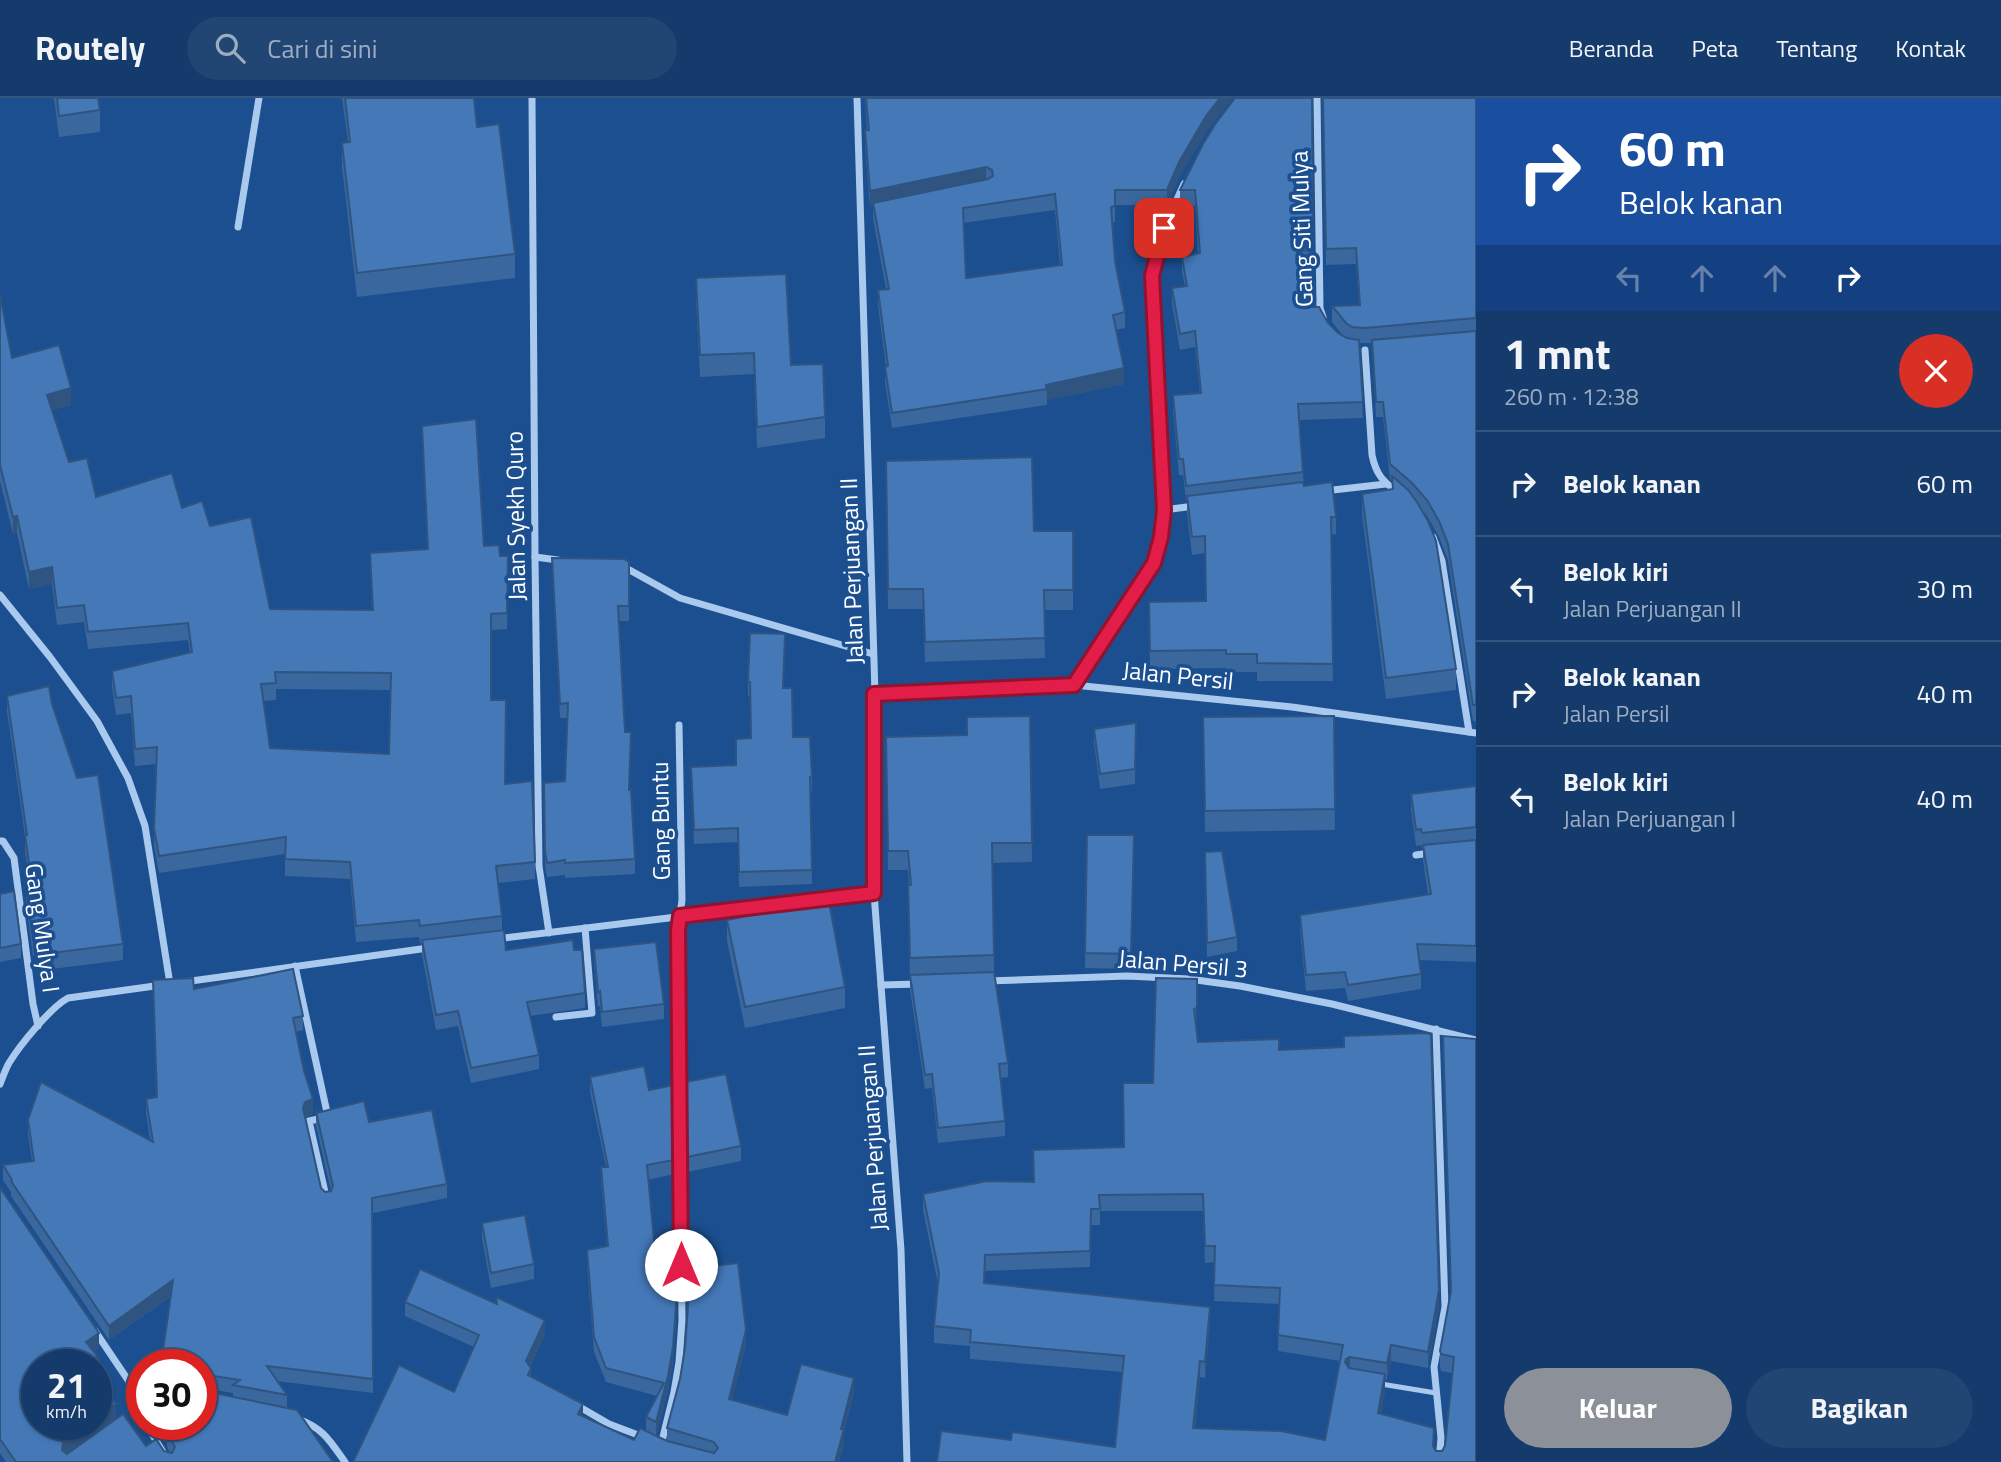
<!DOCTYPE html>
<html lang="id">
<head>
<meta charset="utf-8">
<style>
  :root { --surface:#143b6b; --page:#214673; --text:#f1f3f6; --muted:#9dadc1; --line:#33557e; --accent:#8c9099 }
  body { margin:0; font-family:"Titillium Web",sans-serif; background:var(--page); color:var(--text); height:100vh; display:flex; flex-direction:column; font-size:26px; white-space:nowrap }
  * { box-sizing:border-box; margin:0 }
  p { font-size:23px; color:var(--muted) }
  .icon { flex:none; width:38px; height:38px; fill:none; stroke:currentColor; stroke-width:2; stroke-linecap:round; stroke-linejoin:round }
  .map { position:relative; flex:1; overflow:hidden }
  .panel { display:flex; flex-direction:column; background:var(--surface); width:525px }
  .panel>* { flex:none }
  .banner { background:#1a4fa0; color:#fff; overflow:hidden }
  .speed { position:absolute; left:21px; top:1251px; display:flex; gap:14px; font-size:35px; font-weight:700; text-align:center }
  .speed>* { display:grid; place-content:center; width:91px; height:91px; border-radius:50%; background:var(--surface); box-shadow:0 2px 5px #0004,0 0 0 2px var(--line); line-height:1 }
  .speed small { font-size:18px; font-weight:400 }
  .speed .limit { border:10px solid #d22; background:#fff; color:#111 }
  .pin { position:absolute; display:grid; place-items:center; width:60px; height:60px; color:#fff; margin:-30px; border-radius:14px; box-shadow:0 4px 10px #0006 }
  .me { position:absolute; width:77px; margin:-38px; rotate:0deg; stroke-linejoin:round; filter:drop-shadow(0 0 5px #0008) }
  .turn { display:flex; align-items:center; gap:24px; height:147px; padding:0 28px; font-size:32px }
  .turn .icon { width:91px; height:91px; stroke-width:2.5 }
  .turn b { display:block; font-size:49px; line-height:60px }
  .lanes { display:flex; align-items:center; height:66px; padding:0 28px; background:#0003; justify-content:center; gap:35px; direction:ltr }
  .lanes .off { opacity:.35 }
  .round { display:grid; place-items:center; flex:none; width:74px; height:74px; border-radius:37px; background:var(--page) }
  .head { display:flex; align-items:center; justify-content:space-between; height:119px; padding:0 28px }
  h1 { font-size:42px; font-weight:700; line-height:52px }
  .button { display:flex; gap:14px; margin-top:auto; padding:14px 28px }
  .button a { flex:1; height:80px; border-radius:42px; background:var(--accent); color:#fff; font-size:28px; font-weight:700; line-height:80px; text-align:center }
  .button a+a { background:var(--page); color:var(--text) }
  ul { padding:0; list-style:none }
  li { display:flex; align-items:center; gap:21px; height:105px; padding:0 28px; border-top:2px solid var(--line) }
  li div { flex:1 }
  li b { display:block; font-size:26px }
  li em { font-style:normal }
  header { display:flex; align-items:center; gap:42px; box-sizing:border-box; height:98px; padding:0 35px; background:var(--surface); border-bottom:2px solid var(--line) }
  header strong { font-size:33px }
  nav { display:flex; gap:38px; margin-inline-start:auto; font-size:24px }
  .search { width:490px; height:63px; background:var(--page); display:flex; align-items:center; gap:18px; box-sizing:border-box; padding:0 24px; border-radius:38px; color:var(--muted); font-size:26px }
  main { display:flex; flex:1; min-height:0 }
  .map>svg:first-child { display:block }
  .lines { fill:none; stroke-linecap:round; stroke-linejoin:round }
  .service { stroke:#a9c9ee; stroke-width:5 }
  .minor { stroke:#a9c9ee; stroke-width:7 }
  .wall { fill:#3a679d; fill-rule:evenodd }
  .shaded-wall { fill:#305480 }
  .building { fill:#4478b7; stroke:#305480; stroke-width:2; fill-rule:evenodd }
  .route-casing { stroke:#92132f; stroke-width:18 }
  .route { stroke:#e11d48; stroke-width:12 }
  .labels { text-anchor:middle; stroke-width:7; stroke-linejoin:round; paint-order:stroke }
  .street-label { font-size:24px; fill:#fff; stroke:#1b4f8f }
</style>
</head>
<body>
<header>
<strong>Routely</strong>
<div class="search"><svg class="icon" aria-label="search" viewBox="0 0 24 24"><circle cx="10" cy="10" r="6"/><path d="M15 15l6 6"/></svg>Cari di sini</div>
<nav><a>Beranda</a><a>Peta</a><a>Tentang</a><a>Kontak</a></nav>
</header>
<main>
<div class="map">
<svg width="1476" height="1364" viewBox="0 0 1476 1364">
  <rect width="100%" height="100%" fill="#1b4f8f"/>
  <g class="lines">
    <path class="service" d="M1381,1286L1436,1295"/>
    <g class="minor">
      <path d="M532,0L535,459L539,768L549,835"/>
      <path d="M857,0L875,596L874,795L901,1152L907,1364"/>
      <path d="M1317,0L1320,210L1323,219"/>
      <path d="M238,129L259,0"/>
      <path d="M1365,252L1372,357C1376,377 1383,383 1398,395"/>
      <path d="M1324,393L1386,386"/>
      <path d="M1164,412L1194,408"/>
      <path d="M1433,439L1442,463L1469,634"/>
      <path d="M535,459L558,462"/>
      <path d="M622,469L626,470L680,500L873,556"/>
      <path d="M0,497L50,559L97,623L128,680L145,728L170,886"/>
      <path d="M1074,587L1154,465L1161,439L1164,412L1152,178L1164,130L1184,86"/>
      <path d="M875,596L1074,587L1292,609L1476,635"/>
      <path d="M0,743H3L14,760L33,906L38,928"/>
      <path d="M1416,757L1430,755"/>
      <path d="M496,841L874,795"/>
      <path d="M295,868L328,1019L309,1023L327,1103"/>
      <path d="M987,883L1127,878L1189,881L1240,888L1332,906L1476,942"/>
      <path d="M184,884L428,850"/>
      <path d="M881,887L919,886"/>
      <path d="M556,919L592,915L585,830"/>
      <path d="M1436,931L1445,1209L1434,1269L1441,1340L1439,1364"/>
      <path d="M0,986C3,979 5,972 9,965C20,947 50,910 68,900L162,887"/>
      <path d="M95,1233L132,1288L137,1313L142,1320"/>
      <path d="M201,1301L218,1304"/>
      <path d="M578,1308L609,1326L646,1340"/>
      <path d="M298,1321C323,1330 330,1343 345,1364"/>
      <path d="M146,1326L169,1364"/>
      <path d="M661,1347L674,1294L679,1264L682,1222L678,833L682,802L679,627"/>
    </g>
  </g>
  <g class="wall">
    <path d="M54,0H98L100,12V34L59,39Z"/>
    <path d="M342,0H474L477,29L515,156V180L357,199L342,69V45L348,44Z"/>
    <path d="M865,0H1232L1206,34L1179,79L1167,107H1115V124H1112L1115,163L1125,214V230L1116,232L1124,286L1047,302V307L892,330L885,284L886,269L878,208V192L886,191L873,121V108L870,109L865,48V32H867ZM1055,112L1060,167L966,180L963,125Z"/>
    <path d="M1312,0L1313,168H1299L1303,209L1328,225L1338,235L1343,238L1332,224V208L1359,207L1356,166L1326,167L1323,0H1476V623H1473L1448,462L1439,439L1427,418L1421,411L1456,571V592L1386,601L1362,417V396L1392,391V383L1390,381L1383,319H1376L1372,245H1359L1363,320L1299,322L1304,388L1336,419V436L1331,437L1333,583H1257V574H1226V570L1150,571L1149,504L1206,503L1205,455L1192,457L1187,415V403H1186L1183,377H1179L1173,313V297L1200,295L1195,249L1180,252L1172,206V190L1185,188L1182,174V159L1198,155L1195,108H1180V92Z"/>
    <path d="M696,180L791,267L825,319V340L757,350L754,276L700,279L696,202Z"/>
    <path d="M0,197L12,260L71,307L52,312L69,364L96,399L182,410L210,428L270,511L372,512L370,455L427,451L422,328L484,448L500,458H508L507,531L491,532V602L505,686L535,764V781L498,785L502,818V832L506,852H574L585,895V910L530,918L539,957V971L471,985L458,928L436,932L422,857V845H420L419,839L356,844L350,781L285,778V756L159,775L154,747L157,666L135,668L131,615L116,617L112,589V573L190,555L188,542L88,551L84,524L57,527L52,486L29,491L17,435L13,436L0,383ZM276,591L391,592L389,656L270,650L263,603L276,602Z"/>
    <path d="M886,363L1034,433H1073V512H1044L1045,560L925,564L923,511H888Z"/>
    <path d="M552,460L629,464V523H618L625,634L635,761V776L565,780V777L547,779L545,767L544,685L565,683L567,620H560Z"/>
    <path d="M785,551L783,590L793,639L812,679V694H810L812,786L739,789L738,744L694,746L691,669L736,667L750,640V599L748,598V584Z"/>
    <path d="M7,598L52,606L123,846V862L44,872L42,856L33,858L26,805V788H30L25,754V738L7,614Z"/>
    <path d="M1030,618L1032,764L993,765L994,874L1008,965V979L1000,980L1005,1023V1038L938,1045L932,990L925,991L910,892L909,787L908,772H888L886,639L967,637Z"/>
    <path d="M1334,618L1335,732L1205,734L1203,619Z"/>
    <path d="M1136,625L1135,686L1100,691L1094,645V631Z"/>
    <path d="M1476,688V864L1419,862L1421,876V891L1348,903L1345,890L1306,893L1300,833V817L1428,797L1423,762V750H1422L1421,747L1416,748L1411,712V696Z"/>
    <path d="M1087,737H1134L1131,871L1085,870Z"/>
    <path d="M1205,769L1237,839V853L1207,859Z"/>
    <path d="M0,796L21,846V860L0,864Z"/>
    <path d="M727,822L845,889V910L745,930L727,843Z"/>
    <path d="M594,851L664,906V921L602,929L600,908H598L594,865Z"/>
    <path d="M1197,881L1196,927L1198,944L1279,952L1439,1209L1428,1270L1391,1263L1387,1282L1385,1281V1292L1381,1316L1434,1350L1436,1353H1442L1445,1348L1452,1275L1441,1273L1440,1269V1253L1451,1195L1443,938L1476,1364H937L1011,1342L1115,1349L1122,1274L970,1261V1248L934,1245V1228L938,1186L923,1112V1096L1034,1084L1033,1052L1123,1049L1153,985ZM1100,1113H1203L1205,1165L1215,1164L1214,1203L1279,1206L1278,1253L1340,1263L1325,1342L1195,1330L1200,1279L1205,1280L1210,1225L985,1185V1173L1090,1169L1091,1127H1100Z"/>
    <path d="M153,882L194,891L303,918V932L296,934L313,1016L305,1019L321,1090L325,1094L331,1093L316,1028V1014L317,1015L369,1024L447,1086V1100L373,1115V1295L277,1283L287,1297V1310L333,1364H6L0,1355V1092L99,1250L93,1253L99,1260V1275L96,1274V1267H37L116,1320L146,1348L170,1355L167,1348V1334L233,1299V1295L201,1290V1267L171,1198L109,1242L11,1098V1094L3,1082V1067L32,1063L28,1037V1022L150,1042L146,1015V1001L156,999Z"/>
    <path d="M590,979L649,992L674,987V1076L648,1082L657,1175L676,1222L673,1263L668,1293L656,1338L667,1343V1330L746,1246L732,1302L787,1317L854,1294L844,1334V1346L839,1364H353L454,1294L474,1249L405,1218V1204L496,1205V1199L545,1236L530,1269L531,1278L583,1318L634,1342L646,1333V1319L657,1298L606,1284L594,1254L587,1167V1152L607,1148L601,1084V1069H606L590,994Z"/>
    <path d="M686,984L741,1048V1063L687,1074Z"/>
    <path d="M482,1125L534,1166V1181L491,1190L482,1140Z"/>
  </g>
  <g class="shaded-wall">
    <path d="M1220,0H1232L1206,34L1179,79L1167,107V92L1179,64L1206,18Z"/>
    <path d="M986,69V85L870,109V93Z"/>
    <path d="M1124,270V286L1047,302L1046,287Z"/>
    <path d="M71,290V307L47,314V297Z"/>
    <path d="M17,418V435L13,436V419Z"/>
    <path d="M52,469V486L29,491V474Z"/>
    <path d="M313,1001V1016L305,1018L303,1024V1010L305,1004Z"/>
    <path d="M173,1182V1196L109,1242V1228Z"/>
    <path d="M1439,1192V1209L1428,1270V1254Z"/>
    <path d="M676,1207L673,1263L668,1293L656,1338V1324L668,1278Z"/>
    <path d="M1210,1209V1225L1205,1280V1264Z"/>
    <path d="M545,1222V1236L526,1277V1263Z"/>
    <path d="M746,1232V1246L729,1316V1301Z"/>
    <path d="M99,1235V1250L86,1258V1244Z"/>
    <path d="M1391,1247V1263L1387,1282V1265Z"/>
    <path d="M1350,1259V1276L1345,1264L1346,1261Z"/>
    <path d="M1200,1263V1279L1193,1347V1330Z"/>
    <path d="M1385,1276V1292L1378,1332V1315Z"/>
    <path d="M854,1280V1294L844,1334V1346L839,1364H835L841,1331Z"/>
    <path d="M116,1306V1320L63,1360L62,1352L63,1345L88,1326H96V1321Z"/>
    <path d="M583,1306V1321L578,1316Z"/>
  </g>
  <g class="building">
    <path d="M57,0H98L100,12L59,18Z"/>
    <path d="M345,0H474L477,29L499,26L515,156L357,175L342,45L350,44Z"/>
    <path d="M866,0H1220L1206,18L1179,64L1167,92H1115V108L1111,109L1115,163L1125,214L1113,217L1124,270L1046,287L1047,291L892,315L885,269L888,268L878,192L889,191L873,105L988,81L993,78L992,72L986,69L870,93L865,32H869ZM1055,96L1062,167L966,180L963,110Z"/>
    <path d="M1235,0H1312L1313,152L1297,153L1303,209H1319L1328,225L1338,235L1347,240L1359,242L1363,304L1298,306L1303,374L1186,388L1183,361H1179L1173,297L1201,295L1195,233L1180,236L1172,190L1187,188L1182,159L1200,155L1195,92H1180L1203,46L1216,25Z"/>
    <path d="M1323,0H1476V220L1365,230L1352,229L1346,225L1332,208L1360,207L1356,150L1326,151Z"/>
    <path d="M786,176L791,267L823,266L825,319L757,329L754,255L700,257L696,180Z"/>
    <path d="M0,197L12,260L59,247L71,290L47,297L69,364L87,360L96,399L172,375L182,410L202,403L210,428L251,419L270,511L373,512L370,455L428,451L422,328L476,321L484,448L499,447L500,458H508L507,515L491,516V602H506L505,686L532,683L535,764L496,768L502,818L420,828L419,822L356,828L350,764L285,761L286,739L159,758L154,730L157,649L135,651L131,598L116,600L112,573L192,554L188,525L88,534L84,507L57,510L52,469L29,474L17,418L13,419L0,367ZM275,574L391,575L389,656L270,650L261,586L276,585Z"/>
    <path d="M1476,233V607H1473L1448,446L1439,423L1427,402L1412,385L1390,366L1383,304H1376L1372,242Z"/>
    <path d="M1032,359L1034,433H1073V492H1044L1045,540L925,544L923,491H888L886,363Z"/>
    <path d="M1392,378L1408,392L1417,404L1428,423L1436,443L1456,571L1386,580L1362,396L1393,391Z"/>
    <path d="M1303,384L1304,388L1332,384L1336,419H1331L1333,566L1257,565V556H1226V552L1150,553L1149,504L1206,503L1205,438L1192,439L1187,398Z"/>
    <path d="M552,460L624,461L629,464V508H618L625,634H631L629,692H631L635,761L565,765V762L547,765L545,753L544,685L565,683L568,605L560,606Z"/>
    <path d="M750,535L785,536L783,590H792L793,639H810L812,679H810L812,772L739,774L738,730L694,732L691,669L736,667V641L751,640L750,584H748Z"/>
    <path d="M49,588L52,606L77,680L98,677L123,846L44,856L42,839L33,841L26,788L32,787L25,737H27L7,598Z"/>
    <path d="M1030,618L1032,745H992L994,857L910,860L908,787H911L908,753H888L886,639L967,637V619Z"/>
    <path d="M1334,618L1335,711L1205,713L1203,619Z"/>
    <path d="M1136,625L1135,671L1100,676L1094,631Z"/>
    <path d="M1476,688V729L1422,735L1421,731L1416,732L1411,696Z"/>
    <path d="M1087,737H1134L1131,856L1085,855Z"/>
    <path d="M1476,742V848L1417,846L1421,876L1348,887L1345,874L1306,877L1300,817L1431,796L1423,747Z"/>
    <path d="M1222,753L1237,839L1207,845L1205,754Z"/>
    <path d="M14,793L21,846L0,850V796Z"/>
    <path d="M816,804H829L845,889L745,909L727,822Z"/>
    <path d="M504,832L506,852L573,842L574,852H582L585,895L527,904L539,957L471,970L458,913L436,917L422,842Z"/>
    <path d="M656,844L664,906L602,914L600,893L598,894L594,851Z"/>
    <path d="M293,871L303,918L293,920L304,973L313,1001L305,1004L303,1010L321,1090L325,1094L331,1093L333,1088L316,1014L317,1015L364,1003L369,1024L432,1012L447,1086L372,1100L373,1281L267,1268L287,1297L233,1287L240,1282L201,1276V1267H161L173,1182L109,1228L11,1083L12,1082L3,1067L34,1063L28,1022L41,984L153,1044L146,1001L157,999L153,882L193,880L194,891Z"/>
    <path d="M994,874L1008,965L999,966L1005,1023L938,1030L932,976L925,977L910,877Z"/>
    <path d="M1156,880L1197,881V910L1194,911L1198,944L1279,941V952L1344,949V938L1428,935L1431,937L1439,1192L1428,1254L1391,1247L1387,1265L1350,1259L1346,1261L1345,1264L1349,1270L1385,1276L1378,1315L1434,1330L1433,1348L1436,1353H1442L1445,1348L1454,1259L1441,1256L1440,1253L1451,1193L1443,938L1476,941V1364H937L941,1333L1011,1342L1012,1334L1115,1349L1124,1258L970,1244L971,1232L934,1228L939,1175L923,1096L987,1083L1034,1084L1033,1052L1124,1049L1123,985H1153ZM1203,1096L1205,1148H1215L1214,1187L1280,1190L1278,1237L1343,1247L1325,1342L1281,1333L1193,1330L1200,1263L1205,1264L1210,1209L984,1185L985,1157L1090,1153L1091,1111H1100L1099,1097Z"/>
    <path d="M644,968L649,992L674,987V1062L647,1067L657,1175L676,1173V1207L673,1249L668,1278L656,1324L646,1319L664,1285L606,1270L594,1239L587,1152L608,1148L601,1069H608L590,979Z"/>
    <path d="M726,976L741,1048L687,1059L686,984Z"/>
    <path d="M1,1091L99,1235L86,1244L99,1260L82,1258L88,1267H37V1326H88L63,1345L62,1352L67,1356L123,1316L146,1348L156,1341L164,1353L172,1355L175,1349L167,1334L177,1326H201V1309L219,1296L297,1312L333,1364H16L0,1341V1092Z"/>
    <path d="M525,1117L534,1166L491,1175L482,1125Z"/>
    <path d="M738,1165L746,1232L729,1301L787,1317L801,1266L854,1280L841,1331H844L835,1364H353L399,1267L454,1294L479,1237L405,1204L420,1171L497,1206L496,1199L545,1222L526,1263L531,1270L528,1277L583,1306L578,1316L634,1342L640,1330L667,1343L714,1355L718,1350L714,1344L667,1330L680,1281L685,1250L688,1208V1171Z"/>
    <path d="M96,1278L116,1306L96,1321Z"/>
  </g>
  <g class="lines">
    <g class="route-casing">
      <path id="route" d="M681,1167L678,832L680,818L874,795V596L1074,587L1154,465L1161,439L1164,412L1152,178L1164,130"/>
    </g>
    <use href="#route" class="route"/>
  </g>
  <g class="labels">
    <g class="street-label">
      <text transform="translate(1302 131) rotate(-92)" y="8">Gang Siti Mulya</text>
      <text transform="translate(516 418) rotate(-91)" y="8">Jalan Syekh Quro</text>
      <text transform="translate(852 473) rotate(-92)" y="8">Jalan Perjuangan II</text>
      <text transform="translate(1178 578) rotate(6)" y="8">Jalan Persil</text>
      <text transform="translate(661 723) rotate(-91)" y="8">Gang Buntu</text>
      <text transform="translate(42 830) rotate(82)" y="8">Gang Mulya I</text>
      <text transform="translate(1183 866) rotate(5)" y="8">Jalan Persil 3</text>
      <text transform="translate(873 1040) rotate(-94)" y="8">Jalan Perjuangan II</text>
    </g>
  </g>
</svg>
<div class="speed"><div>21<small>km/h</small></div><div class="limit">30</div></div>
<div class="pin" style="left:1164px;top:130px;background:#d93025"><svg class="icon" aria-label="arrive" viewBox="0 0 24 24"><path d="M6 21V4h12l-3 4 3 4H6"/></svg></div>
<svg class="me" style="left:681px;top:1167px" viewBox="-20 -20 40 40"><circle r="19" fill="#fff"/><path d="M0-13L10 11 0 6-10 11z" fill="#e11d48"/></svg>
</div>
<section class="panel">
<div class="banner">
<div class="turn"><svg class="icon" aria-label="right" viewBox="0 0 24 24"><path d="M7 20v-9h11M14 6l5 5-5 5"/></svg><div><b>60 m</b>Belok kanan</div></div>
<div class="lanes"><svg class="icon off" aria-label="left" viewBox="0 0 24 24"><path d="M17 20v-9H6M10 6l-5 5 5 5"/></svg><svg class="icon off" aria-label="ahead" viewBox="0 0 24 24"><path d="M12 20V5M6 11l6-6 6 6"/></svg><svg class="icon off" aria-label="ahead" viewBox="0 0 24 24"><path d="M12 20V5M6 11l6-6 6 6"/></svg><svg class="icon" aria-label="right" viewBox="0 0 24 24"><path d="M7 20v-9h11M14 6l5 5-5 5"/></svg></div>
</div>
<div class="head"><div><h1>1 mnt</h1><p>260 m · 12:38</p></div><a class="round" style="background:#d93025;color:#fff"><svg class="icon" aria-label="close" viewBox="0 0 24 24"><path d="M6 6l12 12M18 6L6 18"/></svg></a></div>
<ul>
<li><svg class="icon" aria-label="right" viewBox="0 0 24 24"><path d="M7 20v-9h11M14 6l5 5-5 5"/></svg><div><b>Belok kanan</b></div><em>60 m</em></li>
<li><svg class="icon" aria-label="left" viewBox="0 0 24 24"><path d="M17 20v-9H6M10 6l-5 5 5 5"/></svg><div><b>Belok kiri</b><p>Jalan Perjuangan II</p></div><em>30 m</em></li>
<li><svg class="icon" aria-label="right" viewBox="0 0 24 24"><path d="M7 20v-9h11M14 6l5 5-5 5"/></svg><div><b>Belok kanan</b><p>Jalan Persil</p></div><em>40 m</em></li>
<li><svg class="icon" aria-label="left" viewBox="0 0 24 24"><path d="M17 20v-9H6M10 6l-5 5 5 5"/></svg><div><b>Belok kiri</b><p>Jalan Perjuangan I</p></div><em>40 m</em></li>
</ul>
<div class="button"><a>Keluar</a><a>Bagikan</a></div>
</section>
</main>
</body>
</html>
